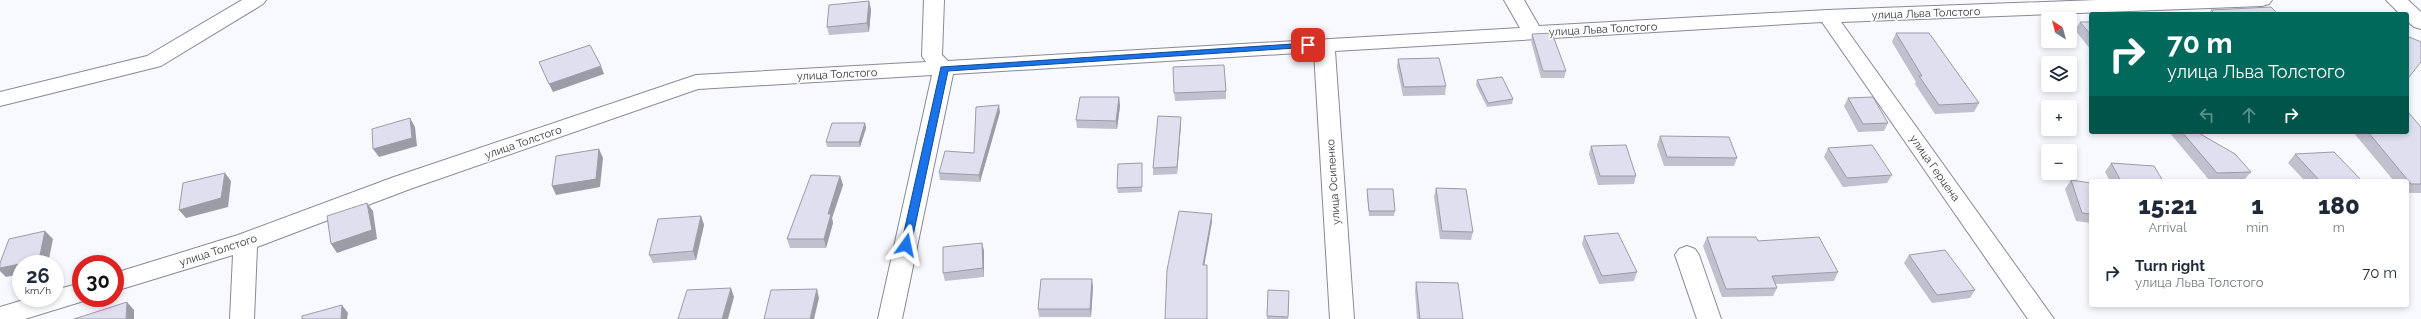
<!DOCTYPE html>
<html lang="en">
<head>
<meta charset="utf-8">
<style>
  :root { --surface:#fff; --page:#f2f2f3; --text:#1f2937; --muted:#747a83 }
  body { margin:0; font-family:Raleway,sans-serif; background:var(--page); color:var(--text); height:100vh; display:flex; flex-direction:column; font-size:15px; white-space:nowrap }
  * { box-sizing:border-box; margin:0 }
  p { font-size:13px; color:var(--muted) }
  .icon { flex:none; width:22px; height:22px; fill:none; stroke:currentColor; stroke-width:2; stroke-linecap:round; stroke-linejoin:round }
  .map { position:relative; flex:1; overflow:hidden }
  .drawer { position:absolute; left:2089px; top:179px; width:320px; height:128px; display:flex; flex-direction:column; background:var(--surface); border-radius:4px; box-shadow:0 2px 6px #0003 }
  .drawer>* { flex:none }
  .top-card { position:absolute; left:2089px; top:12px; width:320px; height:122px; border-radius:4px; box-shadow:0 2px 6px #0003; background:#00695c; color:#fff; overflow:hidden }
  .needle { width:26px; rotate:324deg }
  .tools { position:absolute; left:2041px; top:12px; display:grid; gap:8px }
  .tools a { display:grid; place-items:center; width:36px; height:36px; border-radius:4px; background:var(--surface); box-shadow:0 2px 6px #0003; font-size:20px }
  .speed { position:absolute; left:12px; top:255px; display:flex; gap:8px; font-size:20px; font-weight:700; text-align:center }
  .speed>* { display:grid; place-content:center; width:52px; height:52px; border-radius:50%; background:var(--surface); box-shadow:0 2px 6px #0003; line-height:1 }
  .speed small { font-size:10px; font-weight:400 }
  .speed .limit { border:6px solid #d22; background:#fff; color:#111 }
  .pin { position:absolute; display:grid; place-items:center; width:34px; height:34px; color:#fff; margin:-17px; border-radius:8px; box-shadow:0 2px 6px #0006 }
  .me { position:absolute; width:44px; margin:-22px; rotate:12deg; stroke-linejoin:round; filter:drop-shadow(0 0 3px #0008) }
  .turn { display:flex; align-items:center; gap:14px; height:84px; padding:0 12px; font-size:18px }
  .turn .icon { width:52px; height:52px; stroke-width:2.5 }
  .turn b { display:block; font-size:28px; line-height:34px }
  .lanes { display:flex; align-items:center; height:38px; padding:0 12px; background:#0003; justify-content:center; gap:20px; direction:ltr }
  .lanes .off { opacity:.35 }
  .eta { display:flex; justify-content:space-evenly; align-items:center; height:68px; text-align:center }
  .eta b { font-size:24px; font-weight:800; line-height:28px }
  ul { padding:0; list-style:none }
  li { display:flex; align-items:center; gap:12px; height:52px; padding:0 12px }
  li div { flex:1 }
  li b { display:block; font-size:15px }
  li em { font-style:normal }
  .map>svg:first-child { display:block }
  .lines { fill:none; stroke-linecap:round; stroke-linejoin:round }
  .minor-casing { stroke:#898998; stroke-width:2 }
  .minor { fill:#fff; fill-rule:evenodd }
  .wall { fill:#c0c0ce }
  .shaded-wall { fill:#9c9ca7 }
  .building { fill:#dfdfef; stroke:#9c9ca7 }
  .route { fill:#1a73e8; stroke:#114b97 }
  .labels { text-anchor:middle; stroke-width:3; stroke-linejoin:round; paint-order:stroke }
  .street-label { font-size:11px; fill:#33333a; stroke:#fff }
</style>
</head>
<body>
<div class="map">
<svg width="2421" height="319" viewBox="0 0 2421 319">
  <rect width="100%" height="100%" fill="#f8f8ff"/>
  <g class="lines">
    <g class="minor-casing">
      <g id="minor">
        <path d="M242,0H266L263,4L161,66L0,106V92L147,56Z"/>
        <path d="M924,0H944L942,55L948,61L1520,28L1504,0H1524L1539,26L1827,10L2097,0H2272L2269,4L2262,6L1841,22L2054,319H2028L1822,22L1335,51L1354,319H1330L1314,52L953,74L902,319H878L932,75L698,89L410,189L257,247L254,319H230L233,255L115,291V273L238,235L394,177L696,75L926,62L922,56Z"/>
        <path d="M2386,0H2408L2421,12V29L2414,27L2407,21V14H2400Z"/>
        <path d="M1687,246L1695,249L1699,255L1721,319H1697L1675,255L1679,249Z"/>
        <path d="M81,283V298L90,299L25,319H0V307L30,298H55V290Z"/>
      </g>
    </g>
    <use href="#minor" class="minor"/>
  </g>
  <g class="wall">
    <path d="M869,1L871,10L869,32L829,35L827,27Z"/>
    <path d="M2211,10L2277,13L2283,14H2209Z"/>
    <path d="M2080,22H2091V50L2075,30Z"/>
    <path d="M1896,33L1979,103L1974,112L1935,114L1915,84L1916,82L1892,42Z"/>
    <path d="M1532,34L1566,71L1564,78H1541L1531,41Z"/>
    <path d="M1398,59L1446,86L1445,95L1403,96L1397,67Z"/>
    <path d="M1173,67L1226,91V99L1175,101Z"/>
    <path d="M1477,80L1513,99L1512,104L1487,107L1476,85Z"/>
    <path d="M1119,97L1120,106L1117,129L1077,128L1076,120Z"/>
    <path d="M1848,98L1888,123L1884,131L1858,132L1844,106Z"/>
    <path d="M1000,112L980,182L940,180L939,173L974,153Z"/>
    <path d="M1181,117V124L1177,174L1153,175V168Z"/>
    <path d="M865,123L866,128L860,147H827L826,142Z"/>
    <path d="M2421,127V193H2407V181H2394L2353,132H2407Z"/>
    <path d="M2169,132H2197L2251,172L2244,180L2210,181Z"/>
    <path d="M1660,136L1737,158L1734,166H1664L1657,145Z"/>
    <path d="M1591,146L1636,176L1634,184L1598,185L1589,154Z"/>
    <path d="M1828,148L1892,175L1887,183L1843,187L1824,157Z"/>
    <path d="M2295,154L2362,181H2305L2288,163Z"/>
    <path d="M2111,163L2163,181H2110L2105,172Z"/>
    <path d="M1142,168V192L1118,193L1117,188Z"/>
    <path d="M840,176L843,185L832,218L833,223L826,248H790L787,239Z"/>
    <path d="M2071,180L2091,183V223L2076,221L2065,189Z"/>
    <path d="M1436,188L1473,232L1471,240L1440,239L1434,197Z"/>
    <path d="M1367,189L1395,211L1394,216H1369L1367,194Z"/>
    <path d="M701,216L704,225L696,260L653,263L649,255Z"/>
    <path d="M1584,236L1637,272L1634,281L1599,284L1582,244Z"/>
    <path d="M1707,237L1758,241L1838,272L1834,281L1776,284L1777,288L1773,296L1722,297L1703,246Z"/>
    <path d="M982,243L984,251V277L945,281L943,273Z"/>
    <path d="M1909,255L1975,290L1970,298L1932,303L1904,263Z"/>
    <path d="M1416,282L1463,319H1417L1415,290Z"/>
    <path d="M1093,287L1091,317H1039L1038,309Z"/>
    <path d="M1268,290L1289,291L1288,319H1267Z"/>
  </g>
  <g class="shaded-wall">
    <path d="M869,1L871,10L869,32L867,23Z"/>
    <path d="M601,66L604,74L553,92L549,84Z"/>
    <path d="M1119,97L1120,106L1117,129L1116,121Z"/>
    <path d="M999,105L1000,112L980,182L979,175Z"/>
    <path d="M1181,117V124L1177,174V167Z"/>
    <path d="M410,118L415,127L417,146L379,157L373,149Z"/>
    <path d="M865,123L866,128L860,147L859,142Z"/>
    <path d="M599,149L603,158L600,187L556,195L552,186Z"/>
    <path d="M225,173L231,181L228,207L186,218L179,210Z"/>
    <path d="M840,176L843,185L832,218L833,223L826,248L824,239L828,214Z"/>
    <path d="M367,203L373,211L377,239L337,253L331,244Z"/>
    <path d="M1212,214V222L1203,273V265Z"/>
    <path d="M701,216L704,225L696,260L693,251Z"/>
    <path d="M45,231L53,239L48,264H21V274L6,277L0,271V268Z"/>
    <path d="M982,243L984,251V277L983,268Z"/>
    <path d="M1092,279L1093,287L1091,317L1090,309Z"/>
    <path d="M731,288L734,297L728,319H722Z"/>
    <path d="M817,289L819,298L814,319H810Z"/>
    <path d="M127,302L134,310V319H126Z"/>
    <path d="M342,305L348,313L347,319H341Z"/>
  </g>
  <g class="building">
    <path d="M869,1L867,23L827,27L829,5Z"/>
    <path d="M2271,7L2277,13H2283V14H2215L2211,10Z"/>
    <path d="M2080,22H2091V35Z"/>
    <path d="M1552,33L1566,71H1543L1532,34Z"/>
    <path d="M1896,33H1929L1979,103L1939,105L1919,76H1922Z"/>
    <path d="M2407,36L2421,42V62L2409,77L2407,76Z"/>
    <path d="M590,45L601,66L549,84L539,62Z"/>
    <path d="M1439,58L1446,86L1404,87L1398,59Z"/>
    <path d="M1224,65L1226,91L1174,93L1173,67Z"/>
    <path d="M1502,77L1513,99L1488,103L1477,80Z"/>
    <path d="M1080,97H1119L1116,121L1076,120Z"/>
    <path d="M1873,97L1888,123L1863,124L1848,98Z"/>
    <path d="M999,105L979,175L939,173L945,151L974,153L976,107Z"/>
    <path d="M2407,112H2408L2421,127V184H2411L2368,132H2407Z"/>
    <path d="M1158,116L1181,117L1177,167L1153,168Z"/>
    <path d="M410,118L412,138L373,149L372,129Z"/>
    <path d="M832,123H865L859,142H826Z"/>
    <path d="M2182,132H2197L2235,154L2251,172L2217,173Z"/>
    <path d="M1660,136L1729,137L1737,158L1667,157Z"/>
    <path d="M1626,145L1636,176H1600L1591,146Z"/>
    <path d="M1872,145L1892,175L1847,178L1828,148Z"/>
    <path d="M599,149L596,179L552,186L556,156Z"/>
    <path d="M2334,152L2362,181H2320L2295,154Z"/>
    <path d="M1142,163V187L1117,188L1118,164Z"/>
    <path d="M2111,163L2154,166L2163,181H2121Z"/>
    <path d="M225,173L221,198L179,210L183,183Z"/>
    <path d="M811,175L840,176L828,214H831L824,239H787Z"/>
    <path d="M2071,180L2091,183V214L2082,213Z"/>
    <path d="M1436,188L1466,189L1473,232L1442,231Z"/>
    <path d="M1367,189H1393L1395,211H1369Z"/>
    <path d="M367,203L372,230L331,244L327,216Z"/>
    <path d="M1179,211L1212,214L1203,265H1207V319H1165L1167,270Z"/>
    <path d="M701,216L693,251L649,255L658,219Z"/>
    <path d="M45,231L39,260L0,268V263L9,239Z"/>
    <path d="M1618,233L1637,272L1602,276L1584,236Z"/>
    <path d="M1707,237H1756L1758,241L1819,237L1838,272L1772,276L1777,288L1726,289Z"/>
    <path d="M982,243L983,268L943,273V247Z"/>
    <path d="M1945,250L1975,290L1937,295L1909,255Z"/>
    <path d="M1041,279H1092L1090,309H1038Z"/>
    <path d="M1416,282L1458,283L1463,319H1420Z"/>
    <path d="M731,288L722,319H678L687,290Z"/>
    <path d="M817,289L810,319H764L771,290Z"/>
    <path d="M1268,290L1289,291L1288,317L1267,316Z"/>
    <path d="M127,302L126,319H74Z"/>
    <path d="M342,305L341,319H302V316Z"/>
  </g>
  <path class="route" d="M1308,43L1311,44V47L948,71L911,245L906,249L901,245L941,67Z"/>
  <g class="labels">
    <g class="street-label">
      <text transform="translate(1926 13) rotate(-2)" y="4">улица Льва Толстого</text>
      <text transform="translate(1603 29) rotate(-3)" y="4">улица Льва Толстого</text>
      <text transform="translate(837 74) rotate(-3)" y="4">улица Толстого</text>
      <text transform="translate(523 142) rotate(-19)" y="4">улица Толстого</text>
      <text transform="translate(1935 168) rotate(55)" y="4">улица Герцена</text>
      <text transform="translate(1333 182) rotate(-94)" y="4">улица Осипенко</text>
      <text transform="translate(218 250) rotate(-18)" y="4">улица Толстого</text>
    </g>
  </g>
</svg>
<div class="tools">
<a><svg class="needle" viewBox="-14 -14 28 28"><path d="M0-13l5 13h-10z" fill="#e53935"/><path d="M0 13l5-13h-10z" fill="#747a83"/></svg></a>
<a><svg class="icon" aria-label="layers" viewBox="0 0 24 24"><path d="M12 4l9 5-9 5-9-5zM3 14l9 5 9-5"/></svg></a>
<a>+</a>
<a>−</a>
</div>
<div class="speed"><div>26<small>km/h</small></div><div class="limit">30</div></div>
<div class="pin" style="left:1308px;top:45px;background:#d93025"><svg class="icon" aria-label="arrive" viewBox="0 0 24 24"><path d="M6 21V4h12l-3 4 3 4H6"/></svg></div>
<svg class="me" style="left:906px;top:245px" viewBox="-20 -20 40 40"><path d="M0-17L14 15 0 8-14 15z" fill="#1a73e8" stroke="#fff" stroke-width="4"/></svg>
<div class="top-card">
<div class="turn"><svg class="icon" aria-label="right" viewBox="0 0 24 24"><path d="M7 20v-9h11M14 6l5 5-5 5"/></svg><div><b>70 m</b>улица Льва Толстого</div></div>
<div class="lanes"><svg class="icon off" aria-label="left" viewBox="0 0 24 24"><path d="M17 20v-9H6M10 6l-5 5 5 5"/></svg><svg class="icon off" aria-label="ahead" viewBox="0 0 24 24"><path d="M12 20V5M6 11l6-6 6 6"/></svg><svg class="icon" aria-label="right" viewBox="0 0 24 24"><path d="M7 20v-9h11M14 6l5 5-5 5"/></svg></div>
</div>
<section class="drawer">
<div class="eta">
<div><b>15:21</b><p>Arrival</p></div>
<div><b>1</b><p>min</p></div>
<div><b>180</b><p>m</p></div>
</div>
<ul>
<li><svg class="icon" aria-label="right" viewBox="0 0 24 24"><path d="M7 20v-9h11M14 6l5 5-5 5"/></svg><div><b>Turn right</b><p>улица Льва Толстого</p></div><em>70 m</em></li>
</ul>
</section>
</div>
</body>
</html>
